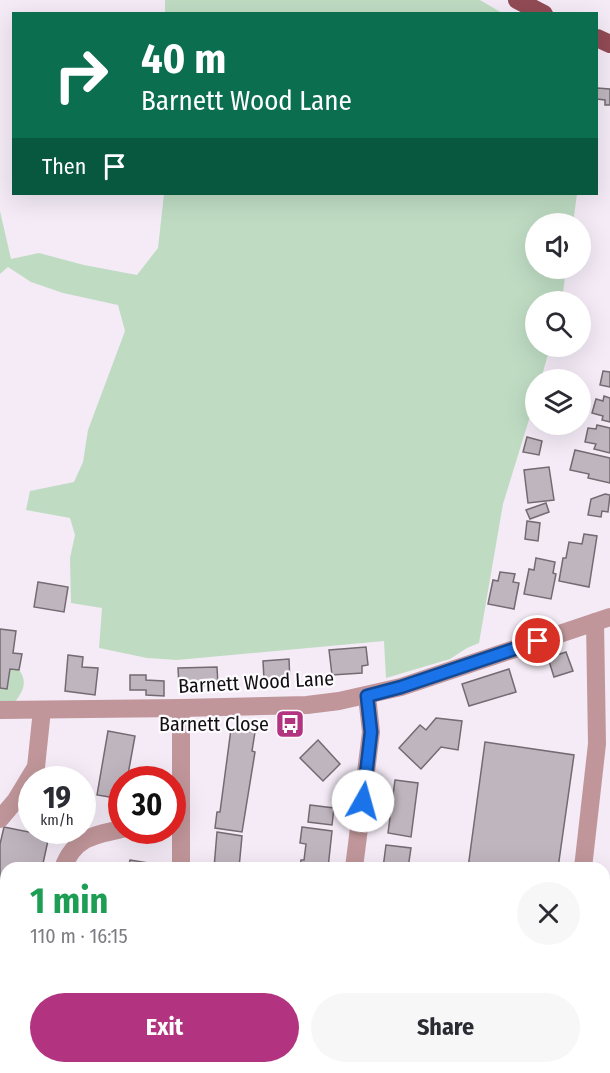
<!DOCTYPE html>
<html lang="en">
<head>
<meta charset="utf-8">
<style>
  :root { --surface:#fff; --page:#f7f7f7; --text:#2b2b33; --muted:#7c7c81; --accent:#b23481 }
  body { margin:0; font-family:"Fira Sans Condensed",sans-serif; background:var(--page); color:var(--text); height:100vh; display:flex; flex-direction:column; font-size:22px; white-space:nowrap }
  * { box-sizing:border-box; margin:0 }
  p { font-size:20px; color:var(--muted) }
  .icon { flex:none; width:33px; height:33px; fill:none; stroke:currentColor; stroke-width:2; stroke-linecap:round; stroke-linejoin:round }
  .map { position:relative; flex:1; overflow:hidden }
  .drawer { position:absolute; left:0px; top:862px; width:610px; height:212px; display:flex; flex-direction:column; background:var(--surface); border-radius:18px 18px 0 0; box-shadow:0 6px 24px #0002 }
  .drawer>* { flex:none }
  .top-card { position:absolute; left:12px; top:12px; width:586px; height:183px; border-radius:0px; box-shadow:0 6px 24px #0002; background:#0b6e4f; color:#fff; overflow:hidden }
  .buttons { position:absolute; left:525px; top:213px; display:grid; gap:12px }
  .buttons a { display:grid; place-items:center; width:66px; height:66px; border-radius:50%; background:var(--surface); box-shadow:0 6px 24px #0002; font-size:30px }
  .speed { position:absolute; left:18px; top:766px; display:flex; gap:12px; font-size:30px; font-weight:700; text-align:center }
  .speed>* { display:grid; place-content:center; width:78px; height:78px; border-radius:50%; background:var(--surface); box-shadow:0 6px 24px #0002; line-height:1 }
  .speed small { font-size:15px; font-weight:400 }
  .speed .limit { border:9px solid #d22; background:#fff; color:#111 }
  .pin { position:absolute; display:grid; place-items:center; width:51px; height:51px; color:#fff; margin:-26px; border:3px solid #fff; border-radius:50%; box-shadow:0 2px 6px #0007 }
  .me { position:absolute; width:66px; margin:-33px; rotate:7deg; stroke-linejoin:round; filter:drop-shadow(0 0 4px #0008) }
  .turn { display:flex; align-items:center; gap:21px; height:126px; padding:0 30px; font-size:27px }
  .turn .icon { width:78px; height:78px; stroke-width:2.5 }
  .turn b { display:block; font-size:42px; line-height:51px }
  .then { display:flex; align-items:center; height:57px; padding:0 30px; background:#0003; gap:12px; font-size:22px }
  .round { display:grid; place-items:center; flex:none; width:63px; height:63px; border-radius:32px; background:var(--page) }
  .overview { display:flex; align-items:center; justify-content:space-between; height:102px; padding:0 30px }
  h1 { font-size:36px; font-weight:700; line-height:45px; color:#1e9e55 }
  .primary-button { display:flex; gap:12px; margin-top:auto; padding:12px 30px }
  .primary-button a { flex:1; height:69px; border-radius:36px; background:var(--accent); color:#fff; font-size:24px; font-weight:700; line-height:69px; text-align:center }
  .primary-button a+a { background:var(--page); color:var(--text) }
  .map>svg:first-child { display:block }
  .green { fill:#bfdcc3 }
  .building { fill:#bfb5be; stroke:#736a72; stroke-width:1.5 }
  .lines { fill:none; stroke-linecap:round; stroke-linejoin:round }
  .minor { stroke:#c0969a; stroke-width:18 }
  .major { stroke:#924b55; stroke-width:18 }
  .route-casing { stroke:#114b97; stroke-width:15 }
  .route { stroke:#1a73e8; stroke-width:10 }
  .labels { text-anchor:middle; stroke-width:4.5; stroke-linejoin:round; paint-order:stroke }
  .street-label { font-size:20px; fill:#110f12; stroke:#fefbff }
  .poi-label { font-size:20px; fill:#110f12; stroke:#fefbff; text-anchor:end }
</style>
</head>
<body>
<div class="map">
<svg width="610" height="1073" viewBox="0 0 610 1073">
  <rect width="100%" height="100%" fill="#f4ebf6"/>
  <g class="green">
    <path d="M165,0H480L502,13L165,14Z"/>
    <path d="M164,194H577L573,223L536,224V268L566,269L562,301L536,302V346L550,347L541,379L536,380L535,400L503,504L479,643L467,648L450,659L386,678L384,641L177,660L147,658L99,648L102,608L71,603L70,558L75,535L70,518L26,510L30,491L74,482L83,462L88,430L125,331L118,305L63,293L31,282L8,267L0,274V211L11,259L39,253L84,265L137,275L158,248Z"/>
    <path d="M10,669L19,670C28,682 23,691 15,702L0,703V688Z"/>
  </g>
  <g class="building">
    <path d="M597,88L610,89V105H605V100L597,99Z"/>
    <path d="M603,371L610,372V387L600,385Z"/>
    <path d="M604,396L610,398V422L602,420L603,416L592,413L596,399L603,401Z"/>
    <path d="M597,425L610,428V453L594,449L596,444L585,442L588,428L596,429Z"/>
    <path d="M527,437L542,441L539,455L523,452Z"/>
    <path d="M575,450L610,458V483L588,478L589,474L570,470Z"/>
    <path d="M549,467L554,500L528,503L524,470Z"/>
    <path d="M605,494L610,495L608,512L602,511L601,517L588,515L591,499Z"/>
    <path d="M546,503L549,512L530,519L526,510Z"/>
    <path d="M527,521L540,523L538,541L525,539Z"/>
    <path d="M584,534L597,536L589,587L559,581L563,558H566L569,542L582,544Z"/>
    <path d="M536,558L555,562L553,573L556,574L551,599L524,594L529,569L534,570Z"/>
    <path d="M500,572L515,574L513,582L519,583L514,609L488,604L493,580L498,581Z"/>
    <path d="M38,582L68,587L64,612L34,607Z"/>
    <path d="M0,629L16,631L13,653L22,654L19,670L10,669L7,689L0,688Z"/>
    <path d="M366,647L368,665L362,666V673L332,675L329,650Z"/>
    <path d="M566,652L573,671L554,677L548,658Z"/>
    <path d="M68,655L83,657L82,667L98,668L95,695L65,691Z"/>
    <path d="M289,659L290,684L261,685V679H264L263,661Z"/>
    <path d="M217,667L218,686H179L178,668Z"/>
    <path d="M509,669L516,692L469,706L462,684Z"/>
    <path d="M130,675H146V680L164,681V696L146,695V690H130Z"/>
    <path d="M436,718L462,721L458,750L441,747L421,769L399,748L420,725L426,730Z"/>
    <path d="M231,729L255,732L252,751L255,752L242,832L215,828L217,812H220Z"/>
    <path d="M108,731L135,736L127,780H122V799L97,795Z"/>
    <path d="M318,740L340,764L323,781L300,758Z"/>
    <path d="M485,742L574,755L558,868H468Z"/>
    <path d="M395,780L418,783L411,837L388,833Z"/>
    <path d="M310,805L334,808L332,825L308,822Z"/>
    <path d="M4,827L49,836L42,868H6V905L0,904V844Z"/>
    <path d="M302,827L332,831L328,868H300L301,860H304L306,844L300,843Z"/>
    <path d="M217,832L242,836L239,868H214Z"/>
    <path d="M386,845L411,848L408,868H383Z"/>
    <path d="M130,860L149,863L148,868H128Z"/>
    <path d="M0,948L6,949V1042L0,1040Z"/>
    <path d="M606,964L610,965V1058L604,1057Z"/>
    <path d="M85,1068H108L107,1073H87L84,1072Z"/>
    <path d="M142,1068H153L183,1073H141Z"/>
    <path d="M188,1068H209L208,1073H187Z"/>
    <path d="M274,1068H300L299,1073H274Z"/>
    <path d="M354,1068H381L380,1073H354Z"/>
    <path d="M444,1068H542L541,1073H443Z"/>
  </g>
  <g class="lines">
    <g class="minor">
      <path d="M0,710L181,708L307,705L339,701L401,687L610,617"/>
      <path d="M0,819L16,800L36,767L42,710"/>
      <path d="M63,868C74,838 93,835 122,829"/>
      <path d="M181,868V708"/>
      <path d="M354,868L371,732L367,696"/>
      <path d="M583,868L597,744L595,622"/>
      <path d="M28,1073L29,1068"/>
      <path d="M217,1073L218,1068"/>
      <path d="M327,1073V1068"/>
      <path d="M558,1073L559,1068"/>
    </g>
    <g class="major">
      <path d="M517,0L544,14"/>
      <path d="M597,38L610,44"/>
    </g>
  </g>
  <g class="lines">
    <g class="route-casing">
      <path id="route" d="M363,801L371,732L367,696L401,687L538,641"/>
    </g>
    <use href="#route" class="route"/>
  </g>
  <defs>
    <g id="bus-square" transform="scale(1.5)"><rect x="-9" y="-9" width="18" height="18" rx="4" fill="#b23481" stroke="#fefbff"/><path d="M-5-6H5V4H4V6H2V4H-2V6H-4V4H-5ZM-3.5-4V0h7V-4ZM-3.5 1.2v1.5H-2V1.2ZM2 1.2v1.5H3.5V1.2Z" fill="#fff"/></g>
  </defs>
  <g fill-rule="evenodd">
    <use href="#bus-square" x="290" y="724"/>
  </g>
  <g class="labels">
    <g class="street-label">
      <text transform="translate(256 682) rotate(-3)" y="7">Barnett Wood Lane</text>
    </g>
    <g class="poi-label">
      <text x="269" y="731">Barnett Close</text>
    </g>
  </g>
</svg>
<div class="buttons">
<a><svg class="icon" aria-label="sound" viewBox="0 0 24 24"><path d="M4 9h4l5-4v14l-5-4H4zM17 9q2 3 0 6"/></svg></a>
<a><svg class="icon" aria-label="search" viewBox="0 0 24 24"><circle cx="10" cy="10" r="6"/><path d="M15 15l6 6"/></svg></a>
<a><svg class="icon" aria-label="layers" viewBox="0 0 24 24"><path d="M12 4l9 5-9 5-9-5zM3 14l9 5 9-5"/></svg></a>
</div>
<div class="speed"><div>19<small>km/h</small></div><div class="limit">30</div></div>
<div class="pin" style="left:538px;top:641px;background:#d93025"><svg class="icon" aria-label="arrive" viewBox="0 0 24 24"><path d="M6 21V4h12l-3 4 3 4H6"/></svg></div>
<svg class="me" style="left:363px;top:801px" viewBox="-20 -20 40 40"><circle r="19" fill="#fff"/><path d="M0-13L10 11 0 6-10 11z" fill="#1a73e8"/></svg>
<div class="top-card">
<div class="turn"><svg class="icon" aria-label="right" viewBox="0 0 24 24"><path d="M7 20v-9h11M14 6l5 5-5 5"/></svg><div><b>40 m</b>Barnett Wood Lane</div></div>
<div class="then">Then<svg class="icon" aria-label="arrive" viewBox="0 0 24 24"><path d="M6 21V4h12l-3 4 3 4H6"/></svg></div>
</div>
<section class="drawer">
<div class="overview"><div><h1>1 min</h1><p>110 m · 16:15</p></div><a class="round"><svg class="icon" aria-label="close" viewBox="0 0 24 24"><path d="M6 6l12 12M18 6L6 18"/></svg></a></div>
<div class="primary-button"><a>Exit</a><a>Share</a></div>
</section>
</div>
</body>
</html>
